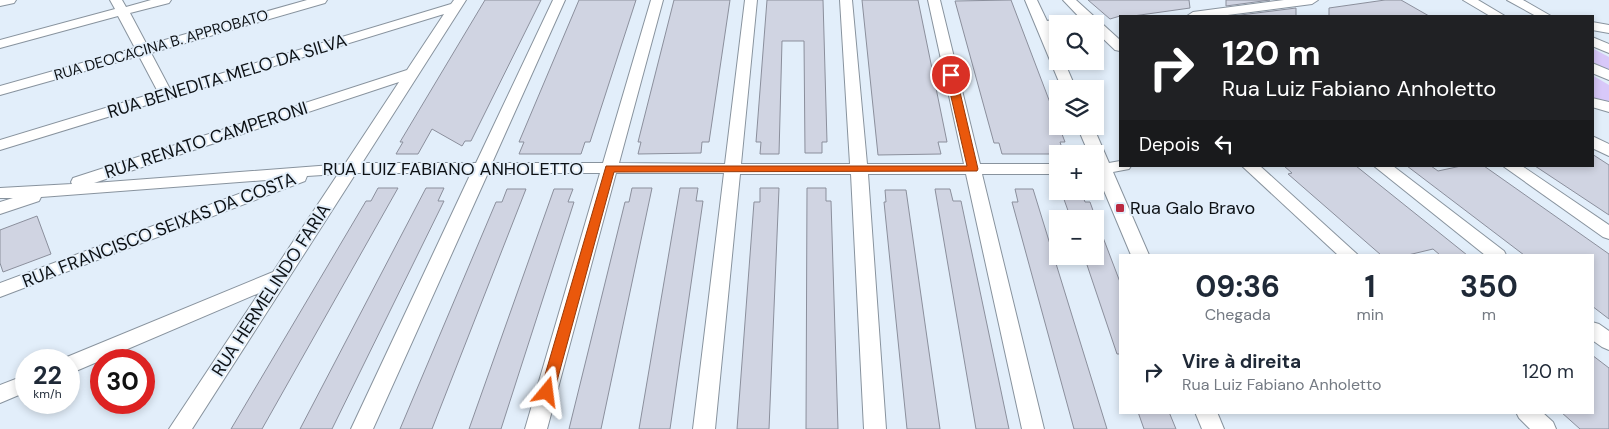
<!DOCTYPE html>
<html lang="pt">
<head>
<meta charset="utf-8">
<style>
  :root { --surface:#fff; --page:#f6f6f7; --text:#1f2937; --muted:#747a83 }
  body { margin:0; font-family:"DM Sans",sans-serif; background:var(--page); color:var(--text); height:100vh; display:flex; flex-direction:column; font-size:19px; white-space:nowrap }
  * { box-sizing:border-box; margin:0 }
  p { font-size:16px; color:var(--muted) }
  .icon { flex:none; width:28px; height:28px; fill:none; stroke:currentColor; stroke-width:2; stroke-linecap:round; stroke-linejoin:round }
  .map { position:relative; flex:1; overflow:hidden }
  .drawer { position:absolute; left:1119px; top:254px; width:475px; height:160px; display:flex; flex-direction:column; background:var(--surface); border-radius:0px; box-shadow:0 2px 8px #0003 }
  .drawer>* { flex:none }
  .banner { position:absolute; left:1119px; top:15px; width:475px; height:152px; border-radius:0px; box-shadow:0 2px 8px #0003; background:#202124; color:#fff; overflow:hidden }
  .tools { position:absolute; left:1049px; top:15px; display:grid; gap:10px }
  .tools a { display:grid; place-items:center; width:55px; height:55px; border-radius:0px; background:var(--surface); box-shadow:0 2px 8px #0003; font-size:25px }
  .speed { position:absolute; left:15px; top:349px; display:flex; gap:10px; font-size:25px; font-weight:700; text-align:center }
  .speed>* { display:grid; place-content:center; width:65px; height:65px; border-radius:50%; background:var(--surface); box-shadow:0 2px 8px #0003; line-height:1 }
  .speed small { font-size:12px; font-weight:400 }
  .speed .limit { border:8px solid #d22; background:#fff; color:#111 }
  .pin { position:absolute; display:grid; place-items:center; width:42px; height:42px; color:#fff; margin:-21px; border:2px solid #fff; border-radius:50%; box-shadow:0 1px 5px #0007 }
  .me { position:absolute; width:55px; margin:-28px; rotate:16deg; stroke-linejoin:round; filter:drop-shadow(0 0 4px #0008) }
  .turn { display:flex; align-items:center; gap:18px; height:105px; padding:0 20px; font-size:22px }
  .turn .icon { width:65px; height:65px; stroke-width:2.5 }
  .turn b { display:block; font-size:35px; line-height:42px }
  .then { display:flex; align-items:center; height:48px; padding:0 20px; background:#0003; gap:10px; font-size:19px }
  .eta { display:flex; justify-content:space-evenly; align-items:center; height:85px; text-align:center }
  .eta b { font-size:30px; font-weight:700; line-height:35px }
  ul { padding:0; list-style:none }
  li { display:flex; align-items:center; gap:15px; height:65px; padding:0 20px }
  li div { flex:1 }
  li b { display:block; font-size:19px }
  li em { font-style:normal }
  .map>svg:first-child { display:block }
  .green { fill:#d8c8f9 }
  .building { fill:#d0d4e2; stroke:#8b8f9c }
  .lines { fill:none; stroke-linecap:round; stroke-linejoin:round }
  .minor-casing { stroke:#88939e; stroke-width:2 }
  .minor { fill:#fff; fill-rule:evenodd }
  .route { fill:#ea580c; stroke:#983908 }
  .poi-dot { fill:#ba2940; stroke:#e2eefa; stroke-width:2 }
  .labels { text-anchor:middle; stroke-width:4; stroke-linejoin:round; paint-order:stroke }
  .far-street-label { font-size:15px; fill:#0d1115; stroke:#e2eefa }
  .street-label { font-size:18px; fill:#0d1115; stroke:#e2eefa }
  .poi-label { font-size:18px; fill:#0d1115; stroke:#e2eefa; text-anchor:start }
</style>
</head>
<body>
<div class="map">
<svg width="1609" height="429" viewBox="0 0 1609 429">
  <rect width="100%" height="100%" fill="#e2eefa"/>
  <g class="green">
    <path d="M1592,48L1609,57V71L1593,62Z"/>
    <path d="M1592,75L1609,85V103L1593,98Z"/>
  </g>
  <g class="building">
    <path d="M485,0H541L471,141H465L462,146L432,129L418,154H396L403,142H400Z"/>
    <path d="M579,0H636L590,142H585L581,154H519L524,142H519Z"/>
    <path d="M674,0H730L709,142H702L701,153L638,154L641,142H638Z"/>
    <path d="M767,0H823L827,142H822V153H805L804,41H782L779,154H760L761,142H756Z"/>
    <path d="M862,0H918L947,142H938L941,154L878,155Z"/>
    <path d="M1011,0L1065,142H1060L1064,154H1002L999,143H994L955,1Z"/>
    <path d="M1088,0H1189L1190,8L1133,16H1120L1110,19Z"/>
    <path d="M1226,0H1270L1226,6Z"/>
    <path d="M1385,0H1401L1429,16H1329V8Z"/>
    <path d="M1296,8V16H1233Z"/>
    <path d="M1592,154L1609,165V215L1535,166H1592Z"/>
    <path d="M1284,166H1356L1467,255H1440L1433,249L1408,255H1381L1288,174L1292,173Z"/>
    <path d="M1407,166H1431L1438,171L1461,166H1484L1609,254V319L1592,306V255H1524Z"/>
    <path d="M378,188H398L262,429H231L366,201H371Z"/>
    <path d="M426,188H444L438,201H444L332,429H300Z"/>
    <path d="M632,188H652L601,429H569L625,202H629Z"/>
    <path d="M680,188H698L696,201H703L670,429H639Z"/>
    <path d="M760,188H779L769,429H737L754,202H760Z"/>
    <path d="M807,188H826V201H831L838,429H806Z"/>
    <path d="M507,189H526L432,429H400L496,202H502Z"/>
    <path d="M554,189H573L568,202H574L501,429H469Z"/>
    <path d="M935,189H950L953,201H961L1009,429H976Z"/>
    <path d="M1015,189H1033L1107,429H1074L1012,202H1018Z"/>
    <path d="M885,190H906L940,429H907L884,202H886Z"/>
    <path d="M1061,191H1081L1085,202H1090L1096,219H1071Z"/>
    <path d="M37,216L51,254L3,272L0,263V230Z"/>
    <path d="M1096,219L1120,282V354H1117L1084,256H1095Z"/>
    <path d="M1592,355L1609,368V429H1580L1561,412H1592Z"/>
    <path d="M1138,412H1169L1176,429H1144Z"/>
  </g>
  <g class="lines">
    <g class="minor-casing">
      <g id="minor">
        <path d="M0,0H16L14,3L0,6Z"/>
        <path d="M110,0H122L126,7L151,0H171L169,3L130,13L147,45L307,0H327L325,3L151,53L170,89L451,4L454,0H466L362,163H476L553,0H565L492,163H603L651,0H663L619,163L725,164L745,0H757L741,164H850L840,0H852L867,164H964L928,0H940L980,164H1058V174H982L1044,429H1022L966,174H868L886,429H864L851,174H740L715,429H693L724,173H616L547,429H525L600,173H488L373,429H351L471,173H356L192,429H169L259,293L76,371L69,373V360L62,359L273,272L338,174L307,176L305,181L0,297V283L279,179L41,197L39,201L0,214V202L13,198H0V188L72,184L71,182L73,178L407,70L444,14L0,150V140L158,92L139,56L0,95V86L135,48L118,16L0,48V40L115,9ZM399,82L345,164L94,183Z"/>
        <path d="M1025,0H1037L1047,21L1063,18L1083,21L1063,0H1076L1120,40V51L1115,50L1095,31V24H1058V27L1050,28L1058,46V61H1064L1076,89H1062Z"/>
        <path d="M1284,0H1318L1312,4L1220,16H1187L1193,12Z"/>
        <path d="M1463,0H1478L1505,16H1490Z"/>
        <path d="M1507,0H1523L1551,16H1536Z"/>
        <path d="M1592,22L1609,25V33L1592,30Z"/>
        <path d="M1592,37L1609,44V53L1592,46Z"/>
        <path d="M1592,63L1609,70V80L1592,73Z"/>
        <path d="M1592,98L1609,102V112L1592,107Z"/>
        <path d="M1077,126H1093L1109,163L1120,161V166H1131L1129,169L1113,172L1149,255H1131L1097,174H1095V154H1089Z"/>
        <path d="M1592,136L1609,144V156L1592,148Z"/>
        <path d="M1242,166H1260L1358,255H1338Z"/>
        <path d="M1374,166H1393L1504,251L1506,255H1485Z"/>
        <path d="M1503,166H1522L1609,225V239L1603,237Z"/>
        <path d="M1592,322L1599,324L1609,331V350L1602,347L1592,340Z"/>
        <path d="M26,375V392L0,403V385Z"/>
        <path d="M1195,412H1217L1224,429H1202Z"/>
        <path d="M1516,412H1542L1553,422L1556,429H1530L1519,418Z"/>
      </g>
    </g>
    <use href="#minor" class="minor"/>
  </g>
  <path class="route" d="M951,72L956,75L978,169L977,171L614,172L554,392L552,396L547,397L542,396L540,392L606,166H967L946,75Z"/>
  <rect class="poi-dot" x="1115" y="203" width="10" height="10" rx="2.5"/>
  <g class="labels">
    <g class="far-street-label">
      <text transform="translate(161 45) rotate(-16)" y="5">RUA DEOCACINA B. APPROBATO</text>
    </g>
    <g class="street-label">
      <text transform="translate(227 76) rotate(-17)" y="6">RUA BENEDITA MELO DA SILVA</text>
      <text transform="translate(206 140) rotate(-18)" y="6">RUA RENATO CAMPERONI</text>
      <text x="453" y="175">RUA LUIZ FABIANO ANHOLETTO</text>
      <text transform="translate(159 230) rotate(-21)" y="6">RUA FRANCISCO SEIXAS DA COSTA</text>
      <text transform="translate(271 290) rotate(-57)" y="6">RUA HERMELINDO FARIA</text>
    </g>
    <g class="poi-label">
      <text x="1130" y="214">Rua Galo Bravo</text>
    </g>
  </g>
</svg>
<div class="tools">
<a><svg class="icon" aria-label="search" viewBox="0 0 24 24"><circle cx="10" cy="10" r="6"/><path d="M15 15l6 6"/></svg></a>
<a><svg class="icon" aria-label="layers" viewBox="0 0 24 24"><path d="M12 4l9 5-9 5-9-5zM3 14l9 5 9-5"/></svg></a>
<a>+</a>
<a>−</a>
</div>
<div class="speed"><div>22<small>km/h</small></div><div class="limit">30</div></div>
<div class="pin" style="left:951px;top:75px;background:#d93025"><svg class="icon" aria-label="arrive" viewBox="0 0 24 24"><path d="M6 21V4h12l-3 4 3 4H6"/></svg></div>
<svg class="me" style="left:547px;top:392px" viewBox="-20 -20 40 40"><path d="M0-17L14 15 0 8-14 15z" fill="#ea580c" stroke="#fff" stroke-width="4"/></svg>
<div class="banner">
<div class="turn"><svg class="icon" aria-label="right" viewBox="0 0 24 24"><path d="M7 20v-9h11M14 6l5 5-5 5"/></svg><div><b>120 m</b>Rua Luiz Fabiano Anholetto</div></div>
<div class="then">Depois<svg class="icon" aria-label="left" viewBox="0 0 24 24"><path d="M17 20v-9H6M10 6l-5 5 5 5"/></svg></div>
</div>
<section class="drawer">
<div class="eta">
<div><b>09:36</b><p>Chegada</p></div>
<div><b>1</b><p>min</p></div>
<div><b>350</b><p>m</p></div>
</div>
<ul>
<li><svg class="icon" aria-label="right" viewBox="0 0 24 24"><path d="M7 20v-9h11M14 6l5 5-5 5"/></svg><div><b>Vire à direita</b><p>Rua Luiz Fabiano Anholetto</p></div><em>120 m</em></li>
</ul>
</section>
</div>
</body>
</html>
